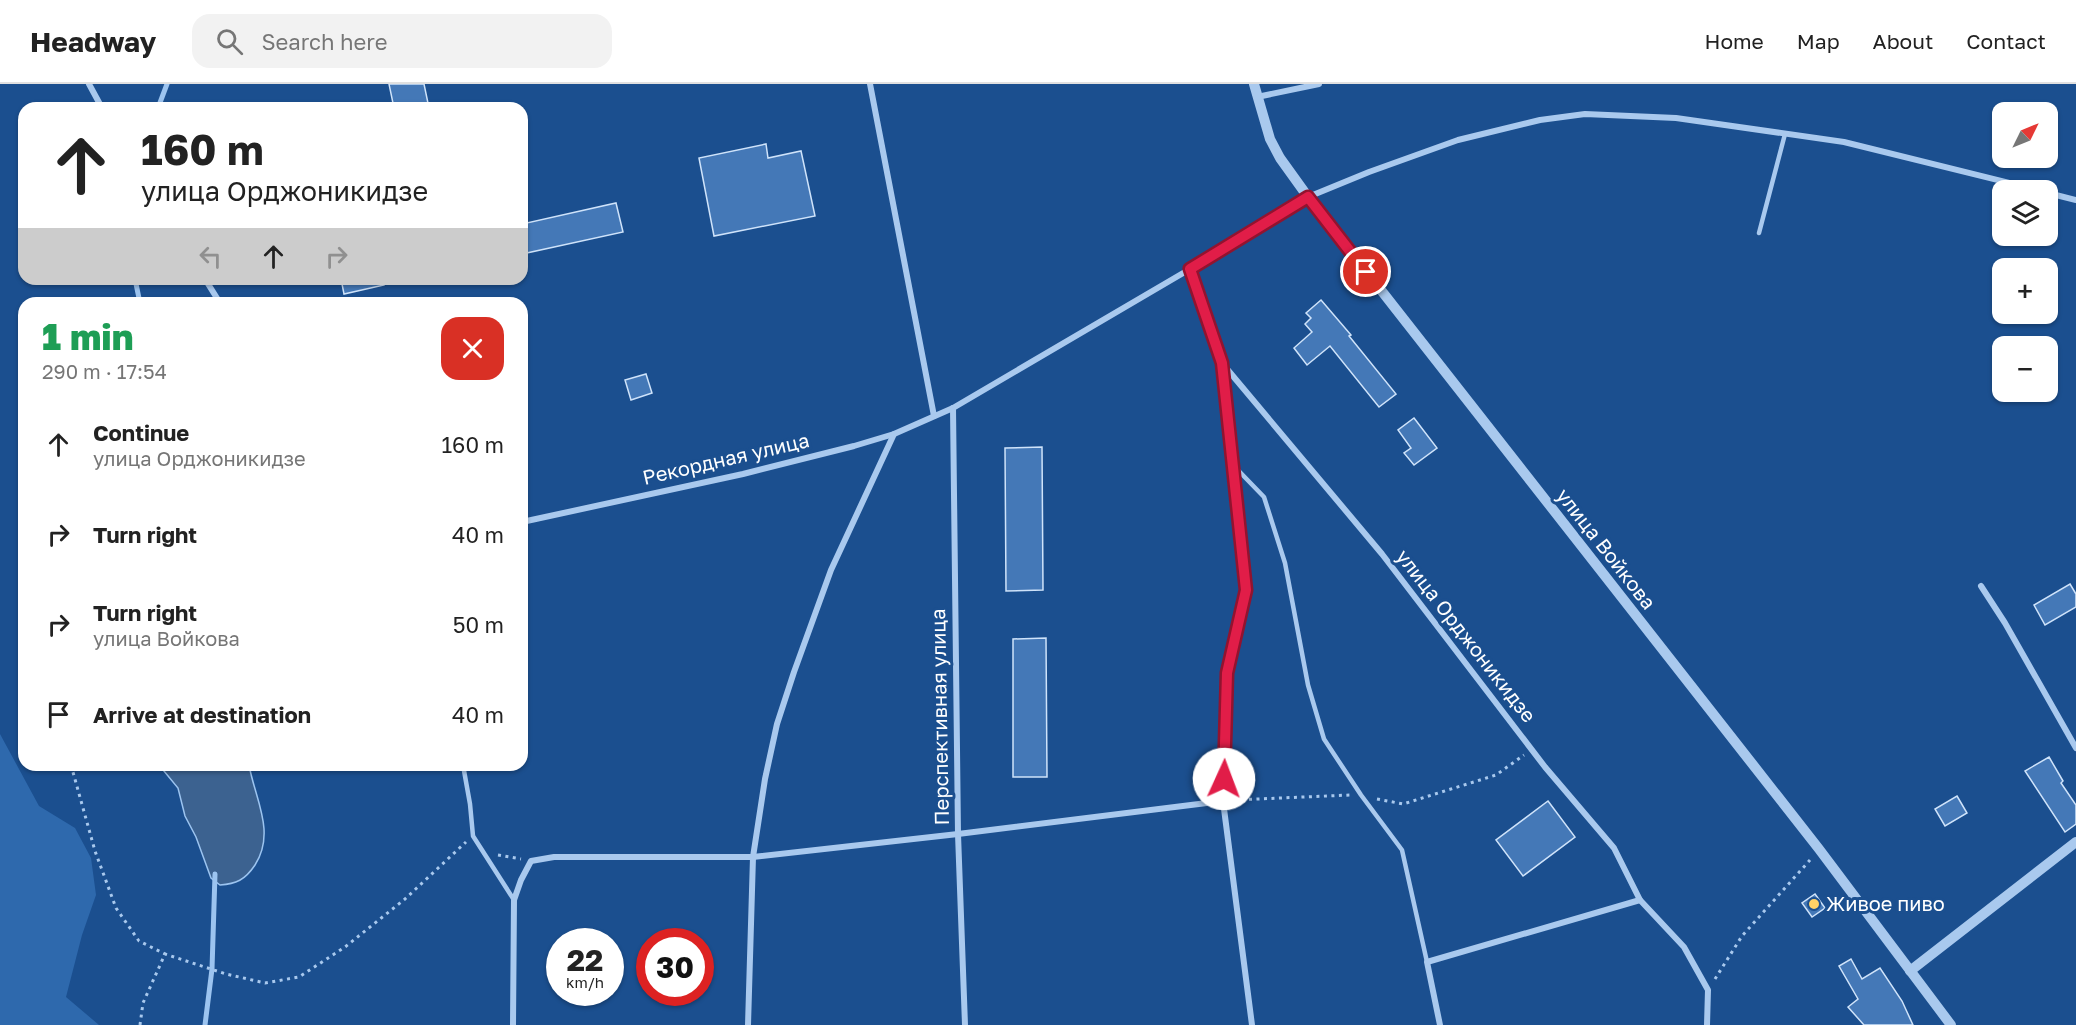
<!DOCTYPE html>
<html lang="en">
<head>
<meta charset="utf-8">
<style>
  :root { --surface:#fff; --page:#f2f2f2; --text:#222; --muted:#767676; --line:#e0e0e0 }
  body { margin:0; font-family:"Golos Text",sans-serif; background:var(--page); color:var(--text); height:100vh; display:flex; flex-direction:column; font-size:22px; white-space:nowrap }
  * { box-sizing:border-box; margin:0 }
  p { font-size:20px; color:var(--muted) }
  .icon { flex:none; width:33px; height:33px; fill:none; stroke:currentColor; stroke-width:2; stroke-linecap:round; stroke-linejoin:round }
  .map { position:relative; flex:1; overflow:hidden }
  .panel { position:absolute; left:18px; top:213px; width:510px; height:474px; display:flex; flex-direction:column; background:var(--surface); border-radius:18px; box-shadow:0 2px 4px #0004 }
  .panel>* { flex:none }
  .banner { position:absolute; left:18px; top:18px; width:510px; height:183px; border-radius:18px; box-shadow:0 2px 4px #0004; background:#fff; color:var(--text); overflow:hidden }
  .needle { width:39px; rotate:47deg }
  .tools { position:absolute; left:1992px; top:18px; display:grid; gap:12px }
  .tools a { display:grid; place-items:center; width:66px; height:66px; border-radius:12px; background:var(--surface); box-shadow:0 2px 4px #0004; font-size:30px }
  .speed { position:absolute; left:546px; top:844px; display:flex; gap:12px; font-size:30px; font-weight:700; text-align:center }
  .speed>* { display:grid; place-content:center; width:78px; height:78px; border-radius:50%; background:var(--surface); box-shadow:0 2px 4px #0004; line-height:1 }
  .speed small { font-size:15px; font-weight:400 }
  .speed .limit { border:9px solid #d22; background:#fff; color:#111 }
  .pin { position:absolute; display:grid; place-items:center; width:51px; height:51px; color:#fff; margin:-26px; border:3px solid #fff; border-radius:50%; box-shadow:0 2px 6px #0007 }
  .me { position:absolute; width:66px; margin:-33px; rotate:2deg; stroke-linejoin:round; filter:drop-shadow(0 0 4px #0008) }
  .turn { display:flex; align-items:center; gap:21px; height:126px; padding:0 24px; font-size:27px }
  .turn .icon { width:78px; height:78px; stroke-width:2.5 }
  .turn b { display:block; font-size:42px; line-height:51px }
  .lanes { display:flex; align-items:center; height:57px; padding:0 24px; background:#0003; justify-content:center; gap:30px; direction:ltr }
  .lanes .off { opacity:.35 }
  .round { display:grid; place-items:center; flex:none; width:63px; height:63px; border-radius:18px; background:var(--page) }
  .head { display:flex; align-items:center; justify-content:space-between; height:102px; padding:0 24px }
  h1 { font-size:36px; font-weight:800; line-height:45px; color:#1e9e55 }
  ul { padding:0; list-style:none }
  li { display:flex; align-items:center; gap:18px; height:90px; padding:0 24px }
  li div { flex:1 }
  li b { display:block; font-size:22px }
  li em { font-style:normal }
  header { display:flex; align-items:center; gap:36px; box-sizing:border-box; height:84px; padding:0 30px; background:var(--surface); border-bottom:2px solid var(--line) }
  header strong { font-size:28px }
  nav { display:flex; gap:33px; margin-inline-start:auto; font-size:21px }
  .search { width:420px; height:54px; background:var(--page); display:flex; align-items:center; gap:15px; box-sizing:border-box; padding:0 21px; border-radius:18px; color:var(--muted); font-size:22px }
  .map>svg:first-child { display:block }
  .green { fill:#2e69ad }
  .water { fill:#3c6290; stroke:#9cc4f0; stroke-width:1.5 }
  .lines { fill:none; stroke-linecap:round; stroke-linejoin:round }
  .stream { stroke:#9cc4f0; stroke-width:5 }
  .building { fill:#4478b7; stroke:#cfe3fa; stroke-width:1.5 }
  .path { stroke:#a9c9ee; stroke-width:3; stroke-dasharray:3 4.5; stroke-linecap:butt }
  .service { stroke:#a9c9ee; stroke-width:4.5 }
  .minor { stroke:#a9c9ee; stroke-width:6 }
  .tertiary { stroke:#a9c9ee; stroke-width:10 }
  .route-casing { stroke:#92132f; stroke-width:15 }
  .route { stroke:#e11d48; stroke-width:10 }
  .poi-dot { fill:#ffd166; stroke:#1b4f8f; stroke-width:2 }
  .labels { text-anchor:middle; stroke-width:6; stroke-linejoin:round; paint-order:stroke }
  .street-label { font-size:20px; fill:#fff; stroke:#1b4f8f }
  .poi-label { font-size:20px; fill:#fff; stroke:#1b4f8f; text-anchor:start }
</style>
</head>
<body>
<header>
<strong>Headway</strong>
<div class="search"><svg class="icon" aria-label="search" viewBox="0 0 24 24"><circle cx="10" cy="10" r="6"/><path d="M15 15l6 6"/></svg>Search here</div>
<nav><a>Home</a><a>Map</a><a>About</a><a>Contact</a></nav>
</header>
<div class="map">
<svg width="2076" height="941" viewBox="0 0 2076 941">
  <rect width="100%" height="100%" fill="#1b4f8f"/>
  <path class="green" d="M0,650L39,722L75,744L91,774L96,811L82,851L66,913L99,941H0Z"/>
  <path class="water" d="M159,681H249C255,715 276,748 255,781C245,796 236,800 220,801L211,794L196,753L185,732L178,704Z"/>
  <g class="lines">
    <g class="stream">
      <path d="M158,24L167,0"/>
      <path d="M135,195L140,219"/>
      <path d="M205,941L212,885L215,790"/>
    </g>
  </g>
  <g class="building">
    <path d="M389,0H424L429,24H394Z"/>
    <path d="M766,60L768,74L801,67L815,132L714,152L699,74Z"/>
    <path d="M616,119L623,148L522,170V140Z"/>
    <path d="M341,195H383L384,201L344,210Z"/>
    <path d="M1321,216L1351,251L1349,252L1396,310L1379,323L1330,262L1307,281L1294,264L1312,248L1305,240L1311,234L1306,229Z"/>
    <path d="M646,290L652,309L631,316L625,296Z"/>
    <path d="M1414,334L1437,364L1414,381L1404,369L1411,364L1398,346Z"/>
    <path d="M1042,363L1043,506L1006,507L1005,364Z"/>
    <path d="M2070,500L2076,510V523L2045,541L2034,521Z"/>
    <path d="M1046,554L1047,693H1013V555Z"/>
    <path d="M2049,673L2063,697L2061,699L2076,721V740L2065,748L2025,687Z"/>
    <path d="M1957,712L1967,729L1945,742L1935,725Z"/>
    <path d="M1548,717L1575,753L1523,792L1496,756Z"/>
    <path d="M1815,810L1825,824L1812,833L1802,819Z"/>
    <path d="M1851,875L1862,895L1880,884L1902,917L1913,941H1864L1848,923L1858,915L1839,882Z"/>
  </g>
  <g class="lines">
    <g class="path">
      <path d="M71,681L95,767L116,824L139,857L165,870"/>
      <path d="M1377,715L1403,720L1496,691L1524,671"/>
      <path d="M1234,716L1350,711"/>
      <path d="M498,771L521,775"/>
      <path d="M1715,895L1742,852L1810,776"/>
      <path d="M140,941L143,919L165,870L226,890L265,899L299,893L345,863L405,815L466,758"/>
    </g>
    <g class="service">
      <path d="M1759,149L1785,50"/>
      <path d="M1233,381L1264,413L1285,479L1308,601L1324,655L1361,711L1402,766L1427,878"/>
      <path d="M463,681L470,720L473,752L514,816"/>
    </g>
    <g class="minor">
      <path d="M89,0L102,24"/>
      <path d="M870,0L934,332"/>
      <path d="M1257,13L1319,0"/>
      <path d="M2048,109L2076,116"/>
      <path d="M1190,185L1222,279L1382,470L1545,683L1614,764L1640,816L1684,863L1708,906L1707,941"/>
      <path d="M205,195L220,219"/>
      <path d="M1223,281L1246,506L1227,589L1223,717L1252,941"/>
      <path d="M953,324L958,750L965,941"/>
      <path d="M522,438L743,390L854,362L894,350L953,324L1190,185L1308,113L1369,88L1458,56L1540,36L1585,30L1676,34L1844,58L2038,106"/>
      <path d="M1981,502L2005,539L2076,664"/>
      <path d="M513,941L514,816L521,796L531,777L554,773H753L958,750L1223,717"/>
      <path d="M748,941L753,773L765,695L777,640L794,588L831,486L894,350"/>
      <path d="M1440,941L1427,878L1640,816"/>
    </g>
    <g class="tertiary">
      <path d="M1254,0L1270,55L1280,74L1308,113L1819,765L1951,941"/>
      <path d="M1910,887L2076,758"/>
    </g>
  </g>
  <g class="lines">
    <g class="route-casing">
      <path id="route" d="M1224,695L1227,589L1246,506L1222,279L1190,185L1308,113L1366,188"/>
    </g>
    <use href="#route" class="route"/>
  </g>
  <circle class="poi-dot" cx="1814" cy="820" r="6"/>
  <g class="labels">
    <g class="street-label">
      <text transform="translate(726 375) rotate(-13)" y="7">Рекордная улица</text>
      <text transform="translate(1606 465) rotate(52)" y="7">улица Войкова</text>
      <text transform="translate(1466 552) rotate(52)" y="7">улица Орджоникидзе</text>
      <text transform="translate(940 633) rotate(-91)" y="7">Перспективная улица</text>
    </g>
    <g class="poi-label">
      <text x="1826" y="827">Живое пиво</text>
    </g>
  </g>
</svg>
<div class="tools">
<a><svg class="needle" viewBox="-14 -14 28 28"><path d="M0-13l5 13h-10z" fill="#e53935"/><path d="M0 13l5-13h-10z" fill="#767676"/></svg></a>
<a><svg class="icon" aria-label="layers" viewBox="0 0 24 24"><path d="M12 4l9 5-9 5-9-5zM3 14l9 5 9-5"/></svg></a>
<a>+</a>
<a>−</a>
</div>
<div class="speed"><div>22<small>km/h</small></div><div class="limit">30</div></div>
<div class="pin" style="left:1366px;top:188px;background:#d93025"><svg class="icon" aria-label="arrive" viewBox="0 0 24 24"><path d="M6 21V4h12l-3 4 3 4H6"/></svg></div>
<svg class="me" style="left:1224px;top:695px" viewBox="-20 -20 40 40"><circle r="19" fill="#fff"/><path d="M0-13L10 11 0 6-10 11z" fill="#e11d48"/></svg>
<div class="banner">
<div class="turn"><svg class="icon" aria-label="ahead" viewBox="0 0 24 24"><path d="M12 20V5M6 11l6-6 6 6"/></svg><div><b>160 m</b>улица Орджоникидзе</div></div>
<div class="lanes"><svg class="icon off" aria-label="left" viewBox="0 0 24 24"><path d="M17 20v-9H6M10 6l-5 5 5 5"/></svg><svg class="icon" aria-label="ahead" viewBox="0 0 24 24"><path d="M12 20V5M6 11l6-6 6 6"/></svg><svg class="icon off" aria-label="right" viewBox="0 0 24 24"><path d="M7 20v-9h11M14 6l5 5-5 5"/></svg></div>
</div>
<section class="panel">
<div class="head"><div><h1>1 min</h1><p>290 m · 17:54</p></div><a class="round" style="background:#d93025;color:#fff"><svg class="icon" aria-label="close" viewBox="0 0 24 24"><path d="M6 6l12 12M18 6L6 18"/></svg></a></div>
<ul>
<li><svg class="icon" aria-label="ahead" viewBox="0 0 24 24"><path d="M12 20V5M6 11l6-6 6 6"/></svg><div><b>Continue</b><p>улица Орджоникидзе</p></div><em>160 m</em></li>
<li><svg class="icon" aria-label="right" viewBox="0 0 24 24"><path d="M7 20v-9h11M14 6l5 5-5 5"/></svg><div><b>Turn right</b></div><em>40 m</em></li>
<li><svg class="icon" aria-label="right" viewBox="0 0 24 24"><path d="M7 20v-9h11M14 6l5 5-5 5"/></svg><div><b>Turn right</b><p>улица Войкова</p></div><em>50 m</em></li>
<li><svg class="icon" aria-label="arrive" viewBox="0 0 24 24"><path d="M6 21V4h12l-3 4 3 4H6"/></svg><div><b>Arrive at destination</b></div><em>40 m</em></li>
</ul>
</section>
</div>
</body>
</html>
